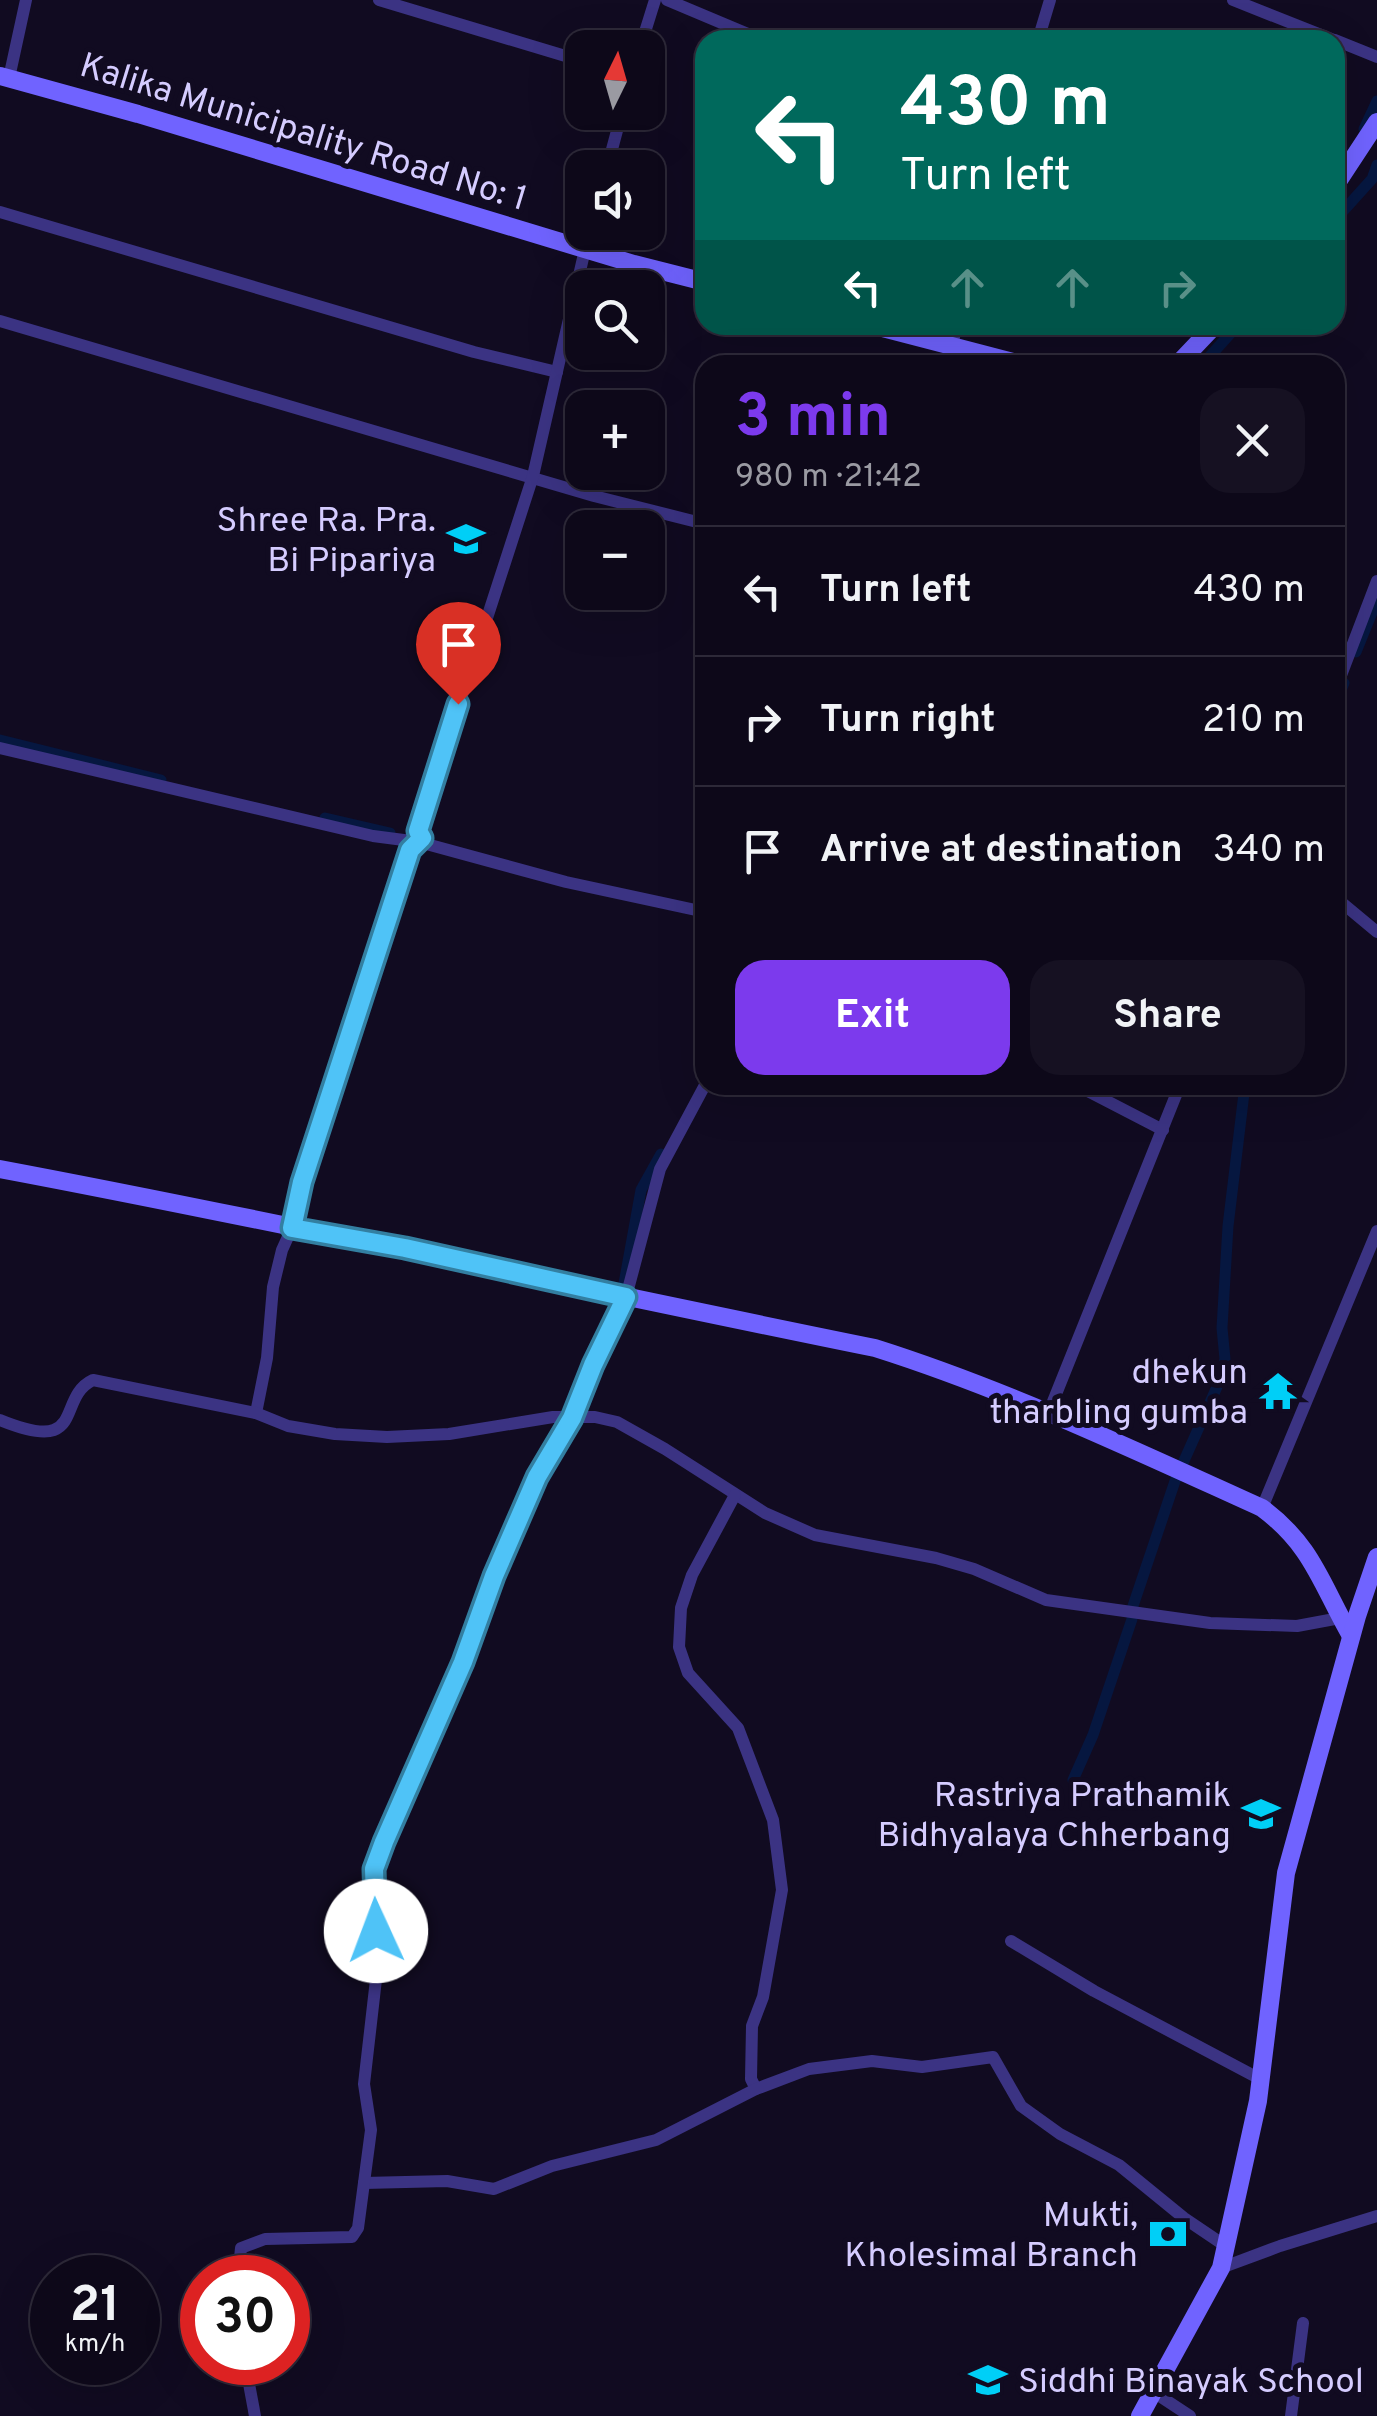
<!DOCTYPE html>
<html lang="en">
<head>
<meta charset="utf-8">
<style>
  :root { --surface:#0d0819; --page:#161122; --text:#f1f3f6; --muted:#9a9aa2; --line:#2d2938; --accent:#7c3aed }
  body { margin:0; font-family:Overpass,sans-serif; background:var(--page); color:var(--text); height:100vh; display:flex; flex-direction:column; font-size:38px; white-space:nowrap }
  * { box-sizing:border-box; margin:0 }
  p { font-size:32px; color:var(--muted) }
  .icon { flex:none; width:55px; height:55px; fill:none; stroke:currentColor; stroke-width:2; stroke-linecap:round; stroke-linejoin:round }
  .map { position:relative; flex:1; overflow:hidden }
  .side { position:absolute; left:695px; top:355px; width:650px; height:740px; display:flex; flex-direction:column; background:var(--surface); border-radius:30px; box-shadow:0 10px 40px #0002,0 0 0 2px var(--line) }
  .side>* { flex:none }
  .guide { position:absolute; left:695px; top:30px; width:650px; height:305px; border-radius:30px; box-shadow:0 10px 40px #0002,0 0 0 2px var(--line); background:#00695c; color:#fff; overflow:hidden }
  .needle { width:65px; rotate:5deg }
  .buttons { position:absolute; left:565px; top:30px; display:grid; gap:20px }
  .buttons a { display:grid; place-items:center; width:100px; height:100px; border-radius:20px; background:var(--surface); box-shadow:0 10px 40px #0002,0 0 0 2px var(--line); font-size:50px }
  .speed { position:absolute; left:30px; top:2255px; display:flex; gap:20px; font-size:50px; font-weight:700; text-align:center }
  .speed>* { display:grid; place-content:center; width:130px; height:130px; border-radius:50%; background:var(--surface); box-shadow:0 10px 40px #0002,0 0 0 2px var(--line); line-height:1 }
  .speed small { font-size:25px; font-weight:400 }
  .speed .limit { border:15px solid #d22; background:#fff; color:#111 }
  .pin { position:absolute; display:grid; place-items:center; width:85px; height:85px; color:#fff; margin:-102px -42px; border-radius:50% 50% 50% 0; rotate:-45deg; box-shadow:0 0 10px #0007 }
  .pin .icon { rotate:45deg }
  .me { position:absolute; width:110px; margin:-55px; rotate:358deg; stroke-linejoin:round; filter:drop-shadow(0 0 8px #0008) }
  .turn { display:flex; align-items:center; gap:35px; height:210px; padding:0 40px; font-size:45px }
  .turn .icon { width:130px; height:130px; stroke-width:2.5 }
  .turn b { display:block; font-size:70px; line-height:85px }
  .lanes { display:flex; align-items:center; height:95px; padding:0 40px; background:#0003; justify-content:center; gap:50px; direction:ltr }
  .lanes .off { opacity:.35 }
  .round { display:grid; place-items:center; flex:none; width:105px; height:105px; border-radius:30px; background:var(--page) }
  .summary { display:flex; align-items:center; justify-content:space-between; height:170px; padding:0 40px }
  h1 { font-size:60px; font-weight:700; line-height:75px; color:var(--accent) }
  .button { display:flex; gap:20px; margin-top:auto; padding:20px 40px }
  .button a { flex:1; height:115px; border-radius:30px; background:var(--accent); color:#fff; font-size:40px; font-weight:700; line-height:115px; text-align:center }
  .button a+a { background:var(--page); color:var(--text) }
  ul { padding:0; list-style:none }
  li { display:flex; align-items:center; gap:30px; height:130px; padding:0 40px; border-top:2px solid var(--line) }
  li div { flex:1 }
  li b { display:block; font-size:38px }
  li em { font-style:normal }
  .map>svg:first-child { display:block }
  .lines { fill:none; stroke-linecap:round; stroke-linejoin:round }
  .canal { stroke:#061740; stroke-width:11 }
  .street { stroke:#3b3383; stroke-width:12 }
  .secondary { stroke:#7063ff; stroke-width:18 }
  .route-casing { stroke:#337fa1; stroke-width:25 }
  .route { stroke:#4fc3f7; stroke-width:18 }
  .labels { text-anchor:middle; stroke-width:10; stroke-linejoin:round; paint-order:stroke }
  .street-label { font-size:35px; fill:#d5ccff; stroke:#110b21 }
  .poi-label { font-size:35px; fill:#d5ccff; stroke:#110b21; text-anchor:end }
</style>
</head>
<body>
<div class="map">
<svg width="1377" height="2416" viewBox="0 0 1377 2416">
  <rect width="100%" height="100%" fill="#110b21"/>
  <g class="lines">
    <g class="canal">
      <path d="M1364,129L1377,101"/>
      <path d="M1335,220L1372,179L1377,165"/>
      <path d="M1202,365L1238,325"/>
      <path d="M1356,652L1377,600"/>
      <path d="M1335,705L1344,683"/>
      <path d="M0,740L161,780"/>
      <path d="M325,818L390,833"/>
      <path d="M623,1289L641,1190L661,1154"/>
      <path d="M1133,1606L1175,1481L1220,1380L1225,1359L1222,1328L1228,1226L1245,1085"/>
      <path d="M1073,1780L1093,1735L1132,1619"/>
    </g>
    <g class="street">
      <path d="M379,0L582,61"/>
      <path d="M667,0L762,40"/>
      <path d="M1233,0L1334,40"/>
      <path d="M1038,40L1050,0"/>
      <path d="M1335,40L1377,57"/>
      <path d="M640,48L655,0"/>
      <path d="M9,78L26,0"/>
      <path d="M607,168L622,112"/>
      <path d="M0,212L474,352L557,372"/>
      <path d="M0,321L594,496L705,524"/>
      <path d="M947,365L957,325"/>
      <path d="M1335,691L1377,581"/>
      <path d="M0,748L373,836L419,842L566,882L705,912"/>
      <path d="M1335,897L1377,932"/>
      <path d="M1076,1085L1163,1130"/>
      <path d="M256,1413L267,1358L273,1287L282,1250L292,1228L302,1183L410,850L422,837L418,831L533,476L589,232"/>
      <path d="M1048,1414L1180,1085"/>
      <path d="M0,1420C88,1456 55,1398 93,1380L256,1413L288,1426L335,1434L387,1437L449,1434L553,1417H595L617,1422L665,1449L765,1513L815,1535L936,1558L974,1569L1046,1600L1210,1623L1297,1626L1340,1618"/>
      <path d="M735,1495L692,1575L681,1608L679,1647L688,1673L738,1728L773,1820L782,1890L763,1997L752,2026L751,2079L756,2089"/>
      <path d="M1262,1508L1377,1231"/>
      <path d="M1011,1941L1094,1991L1260,2079"/>
      <path d="M364,2183L447,2181L494,2189L552,2166L656,2140L756,2089L809,2069L872,2061L922,2067L993,2057L1021,2106L1060,2134L1119,2165L1184,2218L1224,2245"/>
      <path d="M1221,2268L1280,2246L1377,2216"/>
      <path d="M238,2278L241,2248L265,2239L352,2237L358,2228L371,2130L364,2084L378,1962L374,1869L405,1789L463,1662L493,1577L537,1477L573,1418L574,1408L626,1297L660,1169L705,1085"/>
      <path d="M245,2362L255,2416"/>
      <path d="M1155,2393L1190,2416"/>
      <path d="M1291,2416L1303,2323"/>
    </g>
    <g class="secondary">
      <path d="M0,76L138,114L634,264L705,282"/>
      <path d="M1335,186L1377,122"/>
      <path d="M871,325L1025,365"/>
      <path d="M1177,365L1215,325"/>
      <path d="M0,1169C293,1224 583,1289 875,1348C1008,1390 1136,1451 1262,1508C1313,1546 1321,1584 1351,1636"/>
      <path d="M1140,2416L1221,2268L1258,2101L1286,1873L1357,1616L1377,1557"/>
    </g>
  </g>
  <g class="lines">
    <g class="route-casing">
      <path id="route" d="M376,1931L374,1869L384,1842L463,1662L494,1576L537,1477L572,1418L593,1365L626,1297L405,1248L292,1228L302,1182L410,850L422,838L418,831L458,704"/>
    </g>
    <use href="#route" class="route"/>
  </g>
  <defs>
    <g id="school-bare" transform="scale(3)"><path d="M0-5L7-2L0 1L-7-2ZM-4 1L0 2.5L4 1V4Q0 6-4 4Z" fill="#00cff7" stroke="#110b21" stroke-width="2.5" paint-order="stroke"/></g>
    <g id="temple-bare" transform="scale(3)"><path d="M0-6L5-2H3V0L6.5 2.5H4V6H1.5V3h-3V6H-4V2.5H-6.5L-3 0V-2H-5Z" fill="#00cff7" stroke="#110b21" stroke-width="2.5" paint-order="stroke"/></g>
    <g id="bank-bare" transform="scale(3)"><path d="M-6-4H6V4H-6ZM0-2.3a2.3 2.3 0 1 0 0 4.6a2.3 2.3 0 1 0 0-4.6Z" fill="#00cff7" stroke="#110b21" stroke-width="2.5" paint-order="stroke"/></g>
  </defs>
  <g fill-rule="evenodd">
    <use href="#school-bare" x="466" y="539"/>
    <use href="#temple-bare" x="1278" y="1391"/>
    <use href="#school-bare" x="1261" y="1814"/>
    <use href="#bank-bare" x="1168" y="2234"/>
    <use href="#school-bare" x="988" y="2380"/>
  </g>
  <g class="labels">
    <g class="street-label">
      <text transform="translate(304 131) rotate(17)" y="12">Kalika Municipality Road No: 1</text>
    </g>
    <g class="poi-label">
      <text x="436" y="531">Shree Ra. Pra.<tspan x="436" dy="40">Bi Pipariya</tspan></text>
      <text x="1248" y="1383">dhekun<tspan x="1248" dy="40">tharbling gumba</tspan></text>
      <text x="1231" y="1806">Rastriya Prathamik<tspan x="1231" dy="40">Bidhyalaya Chherbang</tspan></text>
      <text x="1138" y="2226">Mukti,<tspan x="1138" dy="40">Kholesimal Branch</tspan></text>
      <text x="1018" y="2392" text-anchor="start">Siddhi Binayak School</text>
    </g>
  </g>
</svg>
<div class="buttons">
<a><svg class="needle" viewBox="-14 -14 28 28"><path d="M0-13l5 13h-10z" fill="#e53935"/><path d="M0 13l5-13h-10z" fill="#9a9aa2"/></svg></a>
<a><svg class="icon" aria-label="sound" viewBox="0 0 24 24"><path d="M4 9h4l5-4v14l-5-4H4zM17 9q2 3 0 6"/></svg></a>
<a><svg class="icon" aria-label="search" viewBox="0 0 24 24"><circle cx="10" cy="10" r="6"/><path d="M15 15l6 6"/></svg></a>
<a>+</a>
<a>−</a>
</div>
<div class="speed"><div>21<small>km/h</small></div><div class="limit">30</div></div>
<div class="pin" style="left:458px;top:704px;background:#d93025"><svg class="icon" aria-label="arrive" viewBox="0 0 24 24"><path d="M6 21V4h12l-3 4 3 4H6"/></svg></div>
<svg class="me" style="left:376px;top:1931px" viewBox="-20 -20 40 40"><circle r="19" fill="#fff"/><path d="M0-13L10 11 0 6-10 11z" fill="#4fc3f7"/></svg>
<div class="guide">
<div class="turn"><svg class="icon" aria-label="left" viewBox="0 0 24 24"><path d="M17 20v-9H6M10 6l-5 5 5 5"/></svg><div><b>430 m</b>Turn left</div></div>
<div class="lanes"><svg class="icon" aria-label="left" viewBox="0 0 24 24"><path d="M17 20v-9H6M10 6l-5 5 5 5"/></svg><svg class="icon off" aria-label="ahead" viewBox="0 0 24 24"><path d="M12 20V5M6 11l6-6 6 6"/></svg><svg class="icon off" aria-label="ahead" viewBox="0 0 24 24"><path d="M12 20V5M6 11l6-6 6 6"/></svg><svg class="icon off" aria-label="right" viewBox="0 0 24 24"><path d="M7 20v-9h11M14 6l5 5-5 5"/></svg></div>
</div>
<section class="side">
<div class="summary"><div><h1>3 min</h1><p>980 m · 21:42</p></div><a class="round"><svg class="icon" aria-label="close" viewBox="0 0 24 24"><path d="M6 6l12 12M18 6L6 18"/></svg></a></div>
<ul>
<li><svg class="icon" aria-label="left" viewBox="0 0 24 24"><path d="M17 20v-9H6M10 6l-5 5 5 5"/></svg><div><b>Turn left</b></div><em>430 m</em></li>
<li><svg class="icon" aria-label="right" viewBox="0 0 24 24"><path d="M7 20v-9h11M14 6l5 5-5 5"/></svg><div><b>Turn right</b></div><em>210 m</em></li>
<li><svg class="icon" aria-label="arrive" viewBox="0 0 24 24"><path d="M6 21V4h12l-3 4 3 4H6"/></svg><div><b>Arrive at destination</b></div><em>340 m</em></li>
</ul>
<div class="button"><a>Exit</a><a>Share</a></div>
</section>
</div>
</body>
</html>
